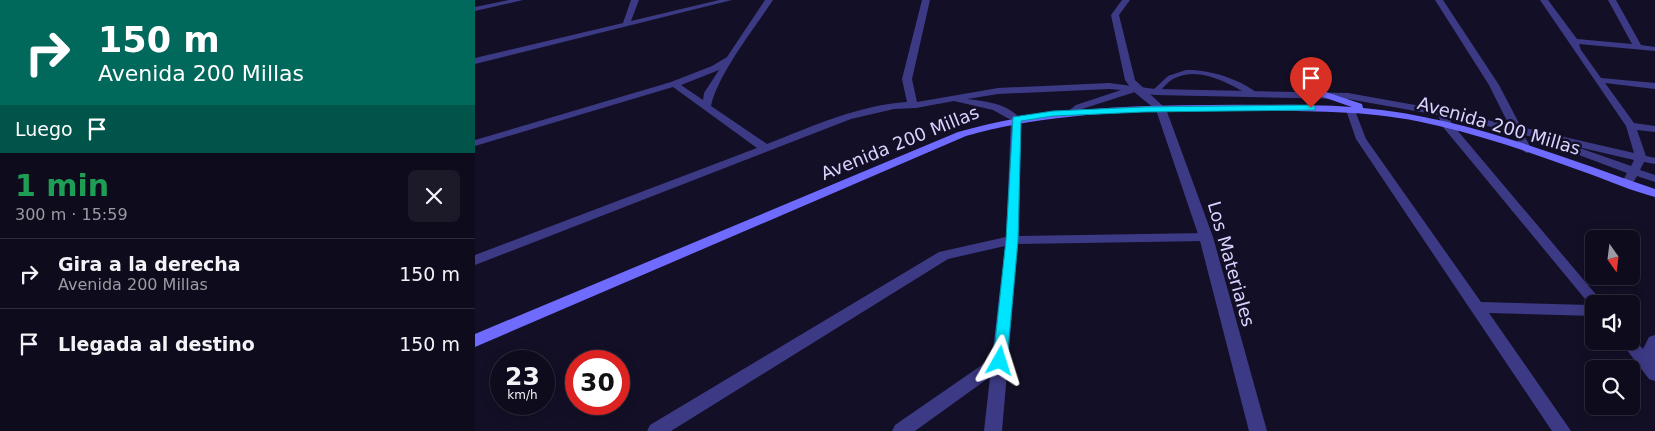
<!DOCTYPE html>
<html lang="es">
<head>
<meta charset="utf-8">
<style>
  :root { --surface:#0e0b1c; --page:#1c1929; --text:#f1f3f6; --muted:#9b9ba3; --line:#2e2b3b }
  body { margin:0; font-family:"DejaVu Sans",sans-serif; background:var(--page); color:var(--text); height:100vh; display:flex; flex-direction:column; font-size:19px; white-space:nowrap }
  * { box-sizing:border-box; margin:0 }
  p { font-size:16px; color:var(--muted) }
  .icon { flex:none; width:28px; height:28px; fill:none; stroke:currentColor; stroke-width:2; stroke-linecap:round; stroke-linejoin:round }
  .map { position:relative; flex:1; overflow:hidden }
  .drawer { display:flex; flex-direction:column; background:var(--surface); width:475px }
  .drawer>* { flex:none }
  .top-card { background:#00695c; color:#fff; overflow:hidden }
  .needle { width:32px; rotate:166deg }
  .tools { position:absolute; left:1110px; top:230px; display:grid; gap:10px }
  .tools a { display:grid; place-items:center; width:55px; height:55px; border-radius:8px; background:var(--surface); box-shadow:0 2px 12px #0003,0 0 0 1px var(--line); font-size:25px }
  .speed { position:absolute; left:15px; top:350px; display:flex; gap:10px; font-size:25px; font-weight:700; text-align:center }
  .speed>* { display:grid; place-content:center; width:65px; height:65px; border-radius:50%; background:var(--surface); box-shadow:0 2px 12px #0003,0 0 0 1px var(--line); line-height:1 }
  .speed small { font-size:12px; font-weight:400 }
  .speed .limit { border:8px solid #d22; background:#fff; color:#111 }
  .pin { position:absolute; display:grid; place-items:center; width:42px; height:42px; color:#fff; margin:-51px -21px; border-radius:50% 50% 50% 0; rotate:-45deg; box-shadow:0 0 5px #0007 }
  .pin .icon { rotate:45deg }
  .me { position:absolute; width:55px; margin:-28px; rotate:6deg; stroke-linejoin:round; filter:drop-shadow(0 0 4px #0008) }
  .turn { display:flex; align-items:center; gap:18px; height:105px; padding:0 15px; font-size:22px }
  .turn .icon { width:65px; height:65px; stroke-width:2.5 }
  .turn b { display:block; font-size:35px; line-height:42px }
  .then { display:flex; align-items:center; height:48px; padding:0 15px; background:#0003; gap:10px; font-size:19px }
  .round { display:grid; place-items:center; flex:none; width:52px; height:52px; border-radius:8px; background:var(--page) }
  .overview { display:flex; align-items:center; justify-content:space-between; height:85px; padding:0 15px }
  h1 { font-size:30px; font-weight:800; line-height:38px; color:#1e9e55 }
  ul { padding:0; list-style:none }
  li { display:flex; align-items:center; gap:15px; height:70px; padding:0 15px; border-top:1px solid var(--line) }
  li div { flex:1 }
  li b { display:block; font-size:19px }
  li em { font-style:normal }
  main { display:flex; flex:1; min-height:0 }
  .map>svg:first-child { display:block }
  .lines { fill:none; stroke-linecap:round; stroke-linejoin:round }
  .service { fill:#3d3a85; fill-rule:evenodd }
  .minor { fill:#3d3a85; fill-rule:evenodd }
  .tertiary { fill:#3d3a85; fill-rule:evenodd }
  .secondary { fill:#6f6bff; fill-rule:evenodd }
  .route { fill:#00e5ff; stroke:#0095a6 }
  .labels { text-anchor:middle; stroke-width:5; stroke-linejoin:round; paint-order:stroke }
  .street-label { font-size:18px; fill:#d9d4ff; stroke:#130f26 }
</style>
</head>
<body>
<main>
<section class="drawer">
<div class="top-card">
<div class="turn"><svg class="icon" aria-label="right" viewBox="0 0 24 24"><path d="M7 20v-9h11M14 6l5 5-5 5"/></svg><div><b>150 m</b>Avenida 200 Millas</div></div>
<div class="then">Luego<svg class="icon" aria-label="arrive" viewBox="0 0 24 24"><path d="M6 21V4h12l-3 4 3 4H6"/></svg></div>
</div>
<div class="overview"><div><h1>1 min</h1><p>300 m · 15:59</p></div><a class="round"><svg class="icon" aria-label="close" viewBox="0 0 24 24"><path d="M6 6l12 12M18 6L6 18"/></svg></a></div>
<ul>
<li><svg class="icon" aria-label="right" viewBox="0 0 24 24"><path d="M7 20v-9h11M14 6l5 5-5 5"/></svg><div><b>Gira a la derecha</b><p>Avenida 200 Millas</p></div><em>150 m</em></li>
<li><svg class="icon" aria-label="arrive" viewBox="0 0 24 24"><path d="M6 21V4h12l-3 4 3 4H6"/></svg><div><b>Llegada al destino</b></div><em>150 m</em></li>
</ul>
</section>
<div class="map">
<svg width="1180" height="431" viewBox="0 0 1180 431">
  <rect width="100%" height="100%" fill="#130f26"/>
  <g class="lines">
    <path class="service" d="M711,70C733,69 765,79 782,93L778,95H775C754,84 725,66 700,78C693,81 688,88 683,94H680L676,92L693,76Z"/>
    <g class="minor">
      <path d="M34,0H48L0,11V7Z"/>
      <path d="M156,0H164L156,21L244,0H257L0,64V58L148,23Z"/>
      <path d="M290,0H298C279,29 243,74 236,106L292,144C336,127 383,105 432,102L427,79L447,0H455L437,79L442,102L523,88L634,83L680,89L873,93L968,110L1034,125L1014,85L960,0H968L1024,85L1046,127L1159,153L1151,126L1065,0H1073L1102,39L1157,44L1133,0H1141L1166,45L1180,47V51L1104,44L1106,50L1126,78L1180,83V89L1130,83L1159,123L1180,126V132L1162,130L1171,156L1180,158V164L1169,162L1165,170L1180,175V182L1162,176L1156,186H1148L1146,184L1152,173L1088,149L1087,147L1091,144L1049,135L1057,150L1052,153L1047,150L1038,132L974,117L977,124L1129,304H1119V316L1014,313L1096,431H1077L881,139L871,110L873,108H879L891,139L1006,302L1115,305L968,127L963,115L873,99L680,95L660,92L607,109L597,115L592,112L601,105L646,90L634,89L523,94L492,99C511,101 533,104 546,119L544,236L731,233L738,237L731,241L543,244L527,431H509L515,377L440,431H417L420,425L517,358L530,246L473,259L196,431H172L175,425L464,252L531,237L536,120L518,110L479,101L441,108L419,109L376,119L0,265V255L282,148L198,87L0,146V140L196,82L237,66L252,57ZM244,70L229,93L228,100L206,85ZM1099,146L1159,160L1156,166Z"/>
      <path d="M1180,335V381L1174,379L1145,341H1156V336L1168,349L1174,337Z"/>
    </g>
    <path class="tertiary" d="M647,0H655L644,15L660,80L691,109L738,237L792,431H774L724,237L681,110L658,91L650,80L636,15Z"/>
    <path class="secondary" d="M848,91L887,104L888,108C989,117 1084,156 1180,189V197C1157,191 1134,181 1112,173C1063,155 1015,138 964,126C898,109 829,111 761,111C670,111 579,111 491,136L0,347V334L483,132C567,108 646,106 732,105C780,105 829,104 877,107L845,96V92Z"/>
  </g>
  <path class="route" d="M836,105L840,106V110L669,112L578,116L546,121L543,240L532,361L530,365L525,367L520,365L518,361L531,240L538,117L578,111L669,107Z"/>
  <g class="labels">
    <g class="street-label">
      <text transform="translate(1024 126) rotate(16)" y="6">Avenida 200 Millas</text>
      <text transform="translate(425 143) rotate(-22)" y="6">Avenida 200 Millas</text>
      <text transform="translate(756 264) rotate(74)" y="6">Los Materiales</text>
    </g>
  </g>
</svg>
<div class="tools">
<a><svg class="needle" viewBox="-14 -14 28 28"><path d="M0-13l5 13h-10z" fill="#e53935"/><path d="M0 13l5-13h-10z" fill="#9b9ba3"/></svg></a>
<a><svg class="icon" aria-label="sound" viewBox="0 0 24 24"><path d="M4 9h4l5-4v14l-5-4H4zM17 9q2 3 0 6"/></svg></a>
<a><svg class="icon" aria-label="search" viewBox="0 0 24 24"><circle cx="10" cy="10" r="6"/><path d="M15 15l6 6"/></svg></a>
</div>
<div class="speed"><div>23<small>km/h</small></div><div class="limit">30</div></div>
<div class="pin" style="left:836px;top:108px;background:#d93025"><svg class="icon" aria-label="arrive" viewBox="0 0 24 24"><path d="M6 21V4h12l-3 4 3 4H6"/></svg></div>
<svg class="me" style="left:525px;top:361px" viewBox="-20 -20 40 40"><path d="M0-17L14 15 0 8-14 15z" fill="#00e5ff" stroke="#fff" stroke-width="4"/></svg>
</div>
</main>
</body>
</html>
